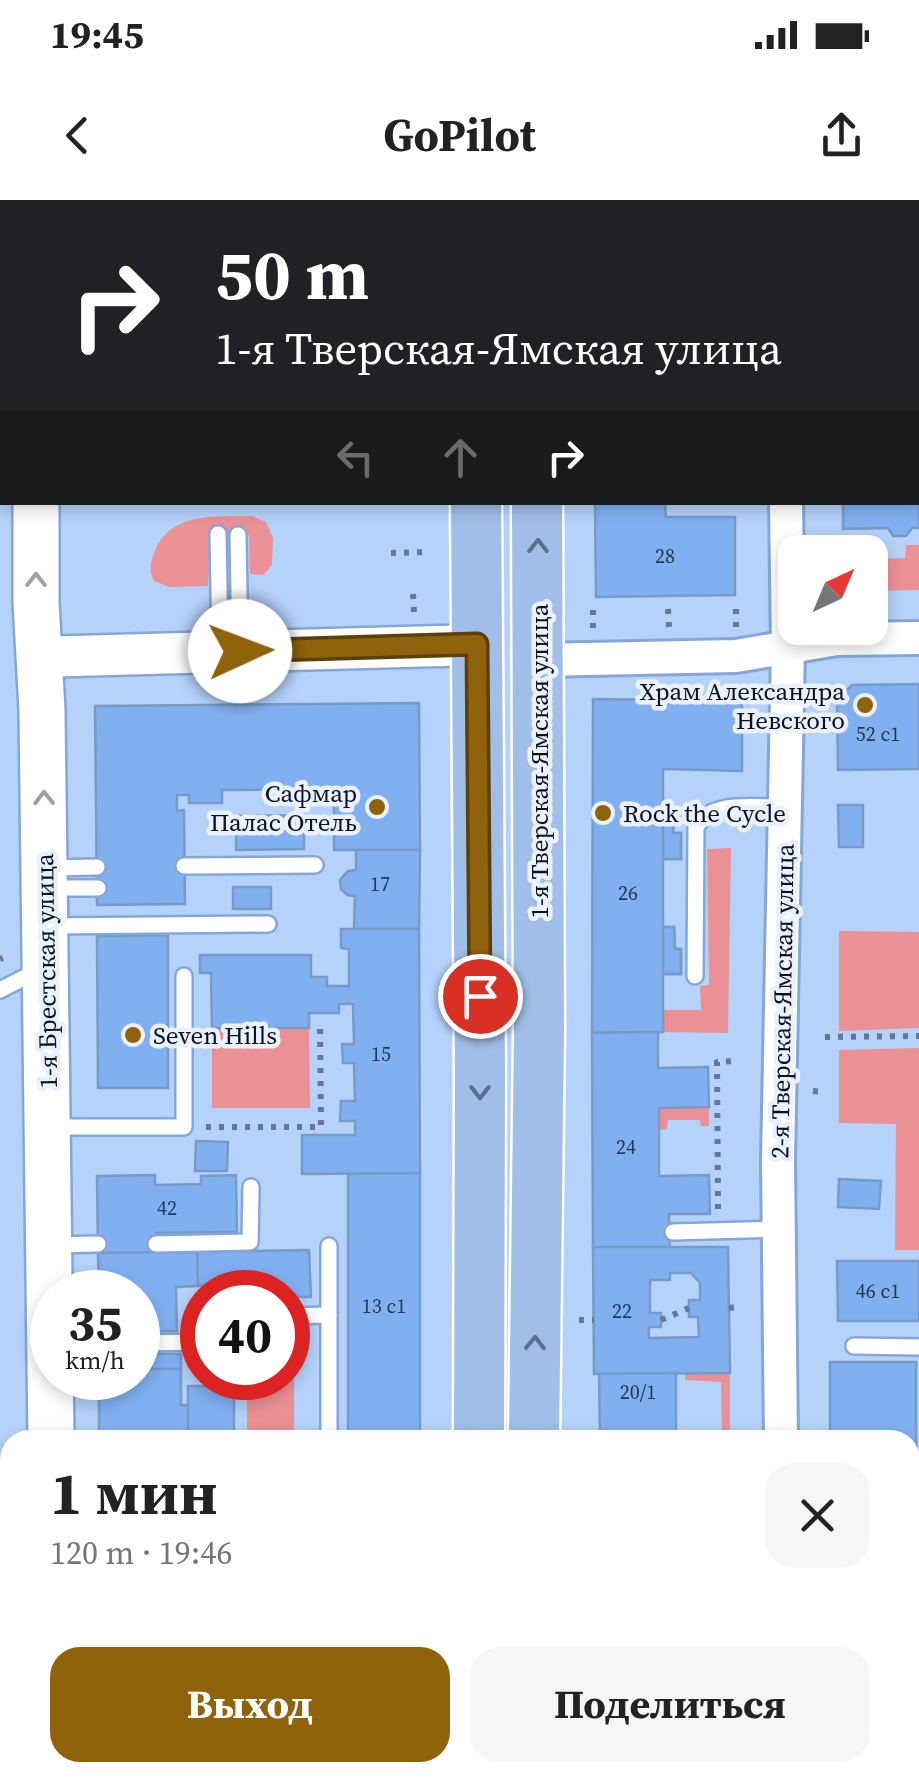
<!DOCTYPE html>
<html lang="ru">
<head>
<meta charset="utf-8">
<style>
  :root { --surface:#fff; --page:#f6f6f6; --text:#222; --muted:#767676; --accent:#8f630b }
  body { margin:0; font-family:"Source Serif 4",serif; background:var(--page); color:var(--text); height:100vh; display:flex; flex-direction:column; font-size:38px; white-space:nowrap }
  * { box-sizing:border-box; margin:0 }
  p { font-size:32px; color:var(--muted) }
  .icon { flex:none; width:55px; height:55px; fill:none; stroke:currentColor; stroke-width:2; stroke-linecap:round; stroke-linejoin:round }
  .map { position:relative; flex:1; overflow:hidden }
  .drawer { position:absolute; left:0px; top:1230px; width:920px; height:352px; display:flex; flex-direction:column; background:var(--surface); border-radius:30px 30px 0 0; box-shadow:0 5px 15px #0003 }
  .drawer>* { flex:none }
  .guide { position:absolute; left:0px; top:0px; width:920px; height:305px; box-shadow:0 5px 15px #0003; background:#202124; color:#fff; overflow:hidden }
  .needle { width:65px; rotate:44deg }
  .tools { position:absolute; left:778px; top:335px; display:grid; gap:20px }
  .tools a { display:grid; place-items:center; width:110px; height:110px; border-radius:20px; background:var(--surface); box-shadow:0 5px 15px #0003; font-size:50px }
  .speed { position:absolute; left:30px; top:1070px; display:flex; gap:20px; font-size:50px; font-weight:700; text-align:center }
  .speed>* { display:grid; place-content:center; width:130px; height:130px; border-radius:50%; background:var(--surface); box-shadow:0 5px 15px #0003; line-height:1 }
  .speed small { font-size:25px; font-weight:400 }
  .speed .limit { border:15px solid #d22; background:#fff; color:#111 }
  .pin { position:absolute; display:grid; place-items:center; width:85px; height:85px; color:#fff; margin:-42px; border:5px solid #fff; border-radius:50%; box-shadow:0 2px 10px #0007 }
  .me { position:absolute; width:110px; margin:-55px; rotate:88deg; stroke-linejoin:round; filter:drop-shadow(0 0 8px #0008) }
  .turn { display:flex; align-items:center; gap:35px; height:210px; padding:0 50px; font-size:45px }
  .turn .icon { width:130px; height:130px; stroke-width:2.5 }
  .turn b { display:block; font-size:70px; line-height:85px }
  .lanes { display:flex; align-items:center; height:95px; padding:0 50px; background:#0003; justify-content:center; gap:50px; direction:ltr }
  .lanes .off { opacity:.35 }
  .round { display:grid; place-items:center; flex:none; width:105px; height:105px; border-radius:30px; background:var(--page) }
  .overview { display:flex; align-items:center; justify-content:space-between; height:170px; padding:0 50px }
  h1 { font-size:60px; font-weight:700; line-height:75px }
  .button { display:flex; gap:20px; margin-top:auto; padding:20px 50px }
  .button a { flex:1; height:115px; border-radius:30px; background:var(--accent); color:#fff; font-size:40px; font-weight:700; line-height:115px; text-align:center }
  .button a+a { background:var(--page); color:var(--text) }
  .status { display:flex; justify-content:space-between; align-items:center; height:70px; padding:0 50px; background:var(--surface); direction:ltr }
  .status svg { height:28px; fill:currentColor }
  header { display:flex; justify-content:space-between; align-items:center; height:130px; padding:0 50px; background:var(--surface); font-size:45px; font-weight:700 }
  .map>svg:first-child { display:block }
  .green { fill:#eb9195 }
  .building { fill:#81b0f1; stroke:#789ac9; stroke-width:2.5; fill-rule:evenodd }
  .lines { fill:none; stroke-linecap:round; stroke-linejoin:round }
  .service-casing { stroke:#85a7d7; stroke-width:20 }
  .minor-casing { stroke:#85a7d7; stroke-width:38 }
  .tertiary-casing { stroke:#85a7d7; stroke-width:45 }
  .secondary-casing { stroke:#85a7d7; stroke-width:50 }
  .primary-casing { stroke:#fff; stroke-width:55 }
  .path { stroke:#647997; stroke-width:6; stroke-dasharray:5 8; stroke-linecap:butt }
  .service { stroke:#fff; stroke-width:15 }
  .minor { stroke:#fff; stroke-width:32 }
  .tertiary { stroke:#fff; stroke-width:40 }
  .secondary { stroke:#fff; stroke-width:45 }
  .primary { stroke:#a0bee7; stroke-width:50 }
  .oneway { stroke:#5b708e }
  .oneway2 { stroke:#9ba0a7 }
  .route-casing { stroke:#5d4007; stroke-width:25 }
  .route { stroke:#8f630b; stroke-width:18 }
  .poi-dot { fill:#8f630b; stroke:#eaf1fb; stroke-width:4 }
  .labels { text-anchor:middle; stroke-width:9; stroke-linejoin:round; paint-order:stroke }
  .number-label { font-size:20px; fill:#253956 }
  .poi-label { font-size:25px; fill:#061122; stroke:#eaf1fb; text-anchor:end }
  .street-label { font-size:25px; fill:#061122; stroke:#eaf1fb }
</style>
</head>
<body>
<div class="status"><b>19:45</b><svg viewBox="0 0 49 12"><path d="M0 12V9h3v3zM5 12V6h3v6zM10 12V3h3v9zM15 12V0h3v12zM26 1h20v11H26zM47 4h2v5h-2z"/></svg></div>
<header><svg class="icon" aria-label="back" viewBox="0 0 24 24"><path d="M15 5l-7 7 7 7"/></svg>GoPilot<svg class="icon" aria-label="share" viewBox="0 0 24 24"><path d="M12 15V3M7 8l5-5 5 5M5 13v7h14v-7"/></svg></header>
<div class="map">
<svg width="919" height="1582" viewBox="0 0 919 1582">
  <rect width="100%" height="100%" fill="#b5d2fa"/>
  <g class="green">
    <path d="M252,316L266,322L273,338L272,365L263,375L250,374L249,335L210,334L208,386L169,387L154,381C149,371 150,362 155,351C171,311 217,317 252,316Z"/>
    <path d="M906,345H919V390L870,391V353H880L881,359L905,358Z"/>
    <path d="M731,648L728,833L663,832V810H701L700,786L709,785L707,649Z"/>
    <path d="M839,731L919,732V828L839,831Z"/>
    <path d="M212,828H309L310,908H212Z"/>
    <path d="M919,848V1050H895L896,924L839,923V850Z"/>
    <path d="M709,907V926H701L700,920H668L667,929L659,930V908Z"/>
    <path d="M288,1173H294V1237H247V1178H288Z"/>
    <path d="M730,1173V1240H722L721,1182L685,1180V1174Z"/>
  </g>
  <g class="building">
    <path d="M76,0H163L76,2Z"/>
    <rect x="301" y="0" width="117" height="2"/>
    <rect x="593" y="0" width="80" height="2"/>
    <path d="M918,243L919,328H912L906,336H893L888,328L843,329V302H918Z"/>
    <path d="M595,302H665L666,317H735V395L596,397Z"/>
    <path d="M919,484V569L838,570L837,499L852,485Z"/>
    <path d="M593,499L742,501V571L663,569V613H674L673,633H681V659H663V727H674L675,749H681V774H663V832L592,833Z"/>
    <path d="M419,503L420,650H334V589L222,590V603H189V595H177V611L184,610L185,704L97,705L95,506Z"/>
    <path d="M838,605H863V647H839Z"/>
    <path d="M663,613H674L673,633H681V659H663Z"/>
    <path d="M304,615V649L236,650V616Z"/>
    <path d="M356,650H420L419,729H354L355,696L347,695L341,689L340,680L348,671L356,670Z"/>
    <rect x="233" y="687" width="38" height="22"/>
    <path d="M663,727H674L675,749H681V774H663Z"/>
    <path d="M341,729H419L420,973L302,974V935H355V921H340L341,901H355L354,863H343L342,844H354L353,804H339V813H309V828H212L211,773H200V755H311V777H327V786H349V749L341,748Z"/>
    <path d="M168,735V888H98L97,736Z"/>
    <path d="M658,832V868L708,867L709,907L659,908V976L709,975L710,1014H669L670,1047H593L592,833Z"/>
    <path d="M196,941L228,942L227,971H195Z"/>
    <path d="M420,973V1240H348V974Z"/>
    <path d="M155,975V985L201,984V976L236,975L237,1032L156,1033V1052L98,1053L97,976Z"/>
    <path d="M839,979L881,981L879,1009L838,1007Z"/>
    <path d="M593,1047H728L730,1173L594,1174ZM670,1073H691L700,1083V1100H689V1117H698L699,1137L649,1138V1127H661V1113H650V1080H670Z"/>
    <path d="M309,1050L311,1097H288V1092H242V1086H198L197,1052Z"/>
    <path d="M197,1052L198,1086L176,1087L177,1131L138,1132V1092H99L98,1053Z"/>
    <path d="M837,1061H919V1121H838Z"/>
    <path d="M138,1153L181,1154V1169H138Z"/>
    <path d="M830,1162H916V1420H910V1240H830Z"/>
    <path d="M138,1169H181V1205H188V1240H99V1178H138Z"/>
    <path d="M676,1173V1240H600L599,1174Z"/>
    <rect x="188" y="1186" width="46" height="54"/>
    <path d="M910,1518H919V1575H882L881,1582H832V1572H910Z"/>
    <path d="M288,1572H422V1582H103V1578L288,1580Z"/>
    <rect x="595" y="1572" width="136" height="10"/>
  </g>
  <g class="lines">
    <g class="service-casing">
      <g id="service">
        <path d="M241,0V2"/>
        <path d="M896,0V2"/>
        <path d="M693,2V0"/>
        <path d="M918,189H919"/>
        <path d="M218,334L220,448"/>
        <path d="M238,335L240,451"/>
        <path d="M184,666L315,665"/>
        <path d="M49,668L97,667"/>
        <path d="M47,688H98"/>
        <path d="M49,726L268,724"/>
        <path d="M695,776L696,627C712,599 756,608 785,607"/>
        <path d="M0,790L41,769"/>
        <path d="M52,927H184V776"/>
        <path d="M673,1032L779,1029"/>
        <path d="M156,1044L250,1042L251,987"/>
        <path d="M52,1045L98,1044"/>
        <path d="M329,1046V1240"/>
        <path d="M288,1116L329,1115"/>
        <path d="M138,1143L202,1142"/>
        <path d="M854,1146L919,1147"/>
        <path d="M0,1316H10"/>
      </g>
    </g>
    <g class="minor-casing">
      <g id="minor">
        <path d="M782,0V2"/>
        <path d="M539,460L736,456L837,439L919,438"/>
        <path d="M781,1240L778,960L788,447L786,302"/>
        <path d="M780,1582V1572"/>
      </g>
    </g>
    <g class="tertiary-casing">
      <g id="tertiary">
        <path d="M38,457L477,445"/>
        <path d="M910,1473H919"/>
        <path d="M0,1504L10,1503"/>
      </g>
    </g>
    <g class="secondary-casing">
      <g id="secondary">
        <path d="M36,0V2"/>
        <path d="M36,302V402L42,510L51,1240"/>
        <path d="M53,1582V1572"/>
      </g>
    </g>
    <g class="primary-casing">
      <g id="primary">
        <path d="M473,0V2"/>
        <path d="M535,0V2"/>
        <path d="M476,302L480,873L479,1240"/>
        <path d="M534,1240L539,832L537,302"/>
        <path d="M478,1572V1582"/>
        <path d="M530,1582V1572"/>
      </g>
    </g>
    <g class="path">
      <path d="M391,353L429,352"/>
      <path d="M413,394L414,412"/>
      <path d="M668,409L669,429"/>
      <path d="M736,427V408"/>
      <path d="M593,428V410"/>
      <path d="M0,759L3,758"/>
      <path d="M825,837L919,836"/>
      <path d="M813,891L825,892"/>
      <path d="M206,927H321L320,823"/>
      <path d="M718,1009L717,862L739,861"/>
      <path d="M729,1108L740,1107"/>
      <path d="M579,1120H594"/>
      <path d="M661,1120L689,1108"/>
    </g>
    <use href="#service" class="service"/>
    <use href="#minor" class="minor"/>
    <use href="#tertiary" class="tertiary"/>
    <use href="#secondary" class="secondary"/>
    <use href="#primary" class="primary"/>
  </g>
  <defs><path id="oneway-chevron" d="M-2-3.5L2.5 0L-2 3.5" fill="none" stroke-width="1.6" stroke-linecap="round" stroke-linejoin="round" transform="scale(2.5)"/></defs>
  <g class="oneway">
    <use href="#oneway-chevron" transform="translate(538 346) rotate(-90)"/>
    <use href="#oneway-chevron" transform="translate(480 892) rotate(90)"/>
    <use href="#oneway-chevron" transform="translate(535 1143) rotate(-89)"/>
  </g>
  <g class="oneway2">
    <use href="#oneway-chevron" transform="translate(36 380) rotate(-90)"/>
    <use href="#oneway-chevron" transform="translate(44 598) rotate(-91)"/>
  </g>
  <g class="lines">
    <g class="route-casing">
      <path id="route" d="M240,451L477,444L480,796"/>
    </g>
    <use href="#route" class="route"/>
  </g>
  <g class="poi-dot">
    <circle cx="865" cy="505" r="10"/>
    <circle cx="377" cy="607" r="10"/>
    <circle cx="603" cy="613" r="10"/>
    <circle cx="133" cy="835" r="10"/>
  </g>
  <g class="labels">
    <g class="number-label">
      <text x="665" y="363">28</text>
      <text x="878" y="541">52 с1</text>
      <text x="380" y="691">17</text>
      <text x="628" y="700">26</text>
      <text x="381" y="861">15</text>
      <text x="626" y="954">24</text>
      <text x="167" y="1015">42</text>
      <text x="878" y="1098">46 с1</text>
      <text x="384" y="1113">13 с1</text>
      <text x="622" y="1118">22</text>
      <text x="638" y="1199">20/1</text>
    </g>
    <g class="poi-label">
      <text x="845" y="500">Храм Александра<tspan x="845" dy="29">Невского</tspan></text>
      <text x="357" y="602">Сафмар<tspan x="357" dy="29">Палас Отель</tspan></text>
      <text x="623" y="622" text-anchor="start">Rock the Cycle</text>
      <text x="153" y="844" text-anchor="start">Seven Hills</text>
    </g>
    <g class="street-label">
      <text transform="translate(539 561) rotate(-90)" y="9">1-я Тверская-Ямская улица</text>
      <text transform="translate(46 771) rotate(-91)" y="9">1-я Брестская улица</text>
      <text transform="translate(782 801) rotate(-89)" y="9">2-я Тверская-Ямская улица</text>
    </g>
  </g>
</svg>
<div class="tools">
<a><svg class="needle" viewBox="-14 -14 28 28"><path d="M0-13l5 13h-10z" fill="#e53935"/><path d="M0 13l5-13h-10z" fill="#767676"/></svg></a>
</div>
<div class="speed"><div>35<small>km/h</small></div><div class="limit">40</div></div>
<div class="pin" style="left:480px;top:796px;background:#d93025"><svg class="icon" aria-label="arrive" viewBox="0 0 24 24"><path d="M6 21V4h12l-3 4 3 4H6"/></svg></div>
<svg class="me" style="left:240px;top:451px" viewBox="-20 -20 40 40"><circle r="19" fill="#fff"/><path d="M0-13L10 11 0 6-10 11z" fill="#8f630b"/></svg>
<div class="guide">
<div class="turn"><svg class="icon" aria-label="right" viewBox="0 0 24 24"><path d="M7 20v-9h11M14 6l5 5-5 5"/></svg><div><b>50 m</b>1-я Тверская-Ямская улица</div></div>
<div class="lanes"><svg class="icon off" aria-label="left" viewBox="0 0 24 24"><path d="M17 20v-9H6M10 6l-5 5 5 5"/></svg><svg class="icon off" aria-label="ahead" viewBox="0 0 24 24"><path d="M12 20V5M6 11l6-6 6 6"/></svg><svg class="icon" aria-label="right" viewBox="0 0 24 24"><path d="M7 20v-9h11M14 6l5 5-5 5"/></svg></div>
</div>
<section class="drawer">
<div class="overview"><div><h1>1 мин</h1><p>120 m · 19:46</p></div><a class="round"><svg class="icon" aria-label="close" viewBox="0 0 24 24"><path d="M6 6l12 12M18 6L6 18"/></svg></a></div>
<div class="button"><a>Выход</a><a>Поделиться</a></div>
</section>
</div>
</body>
</html>
